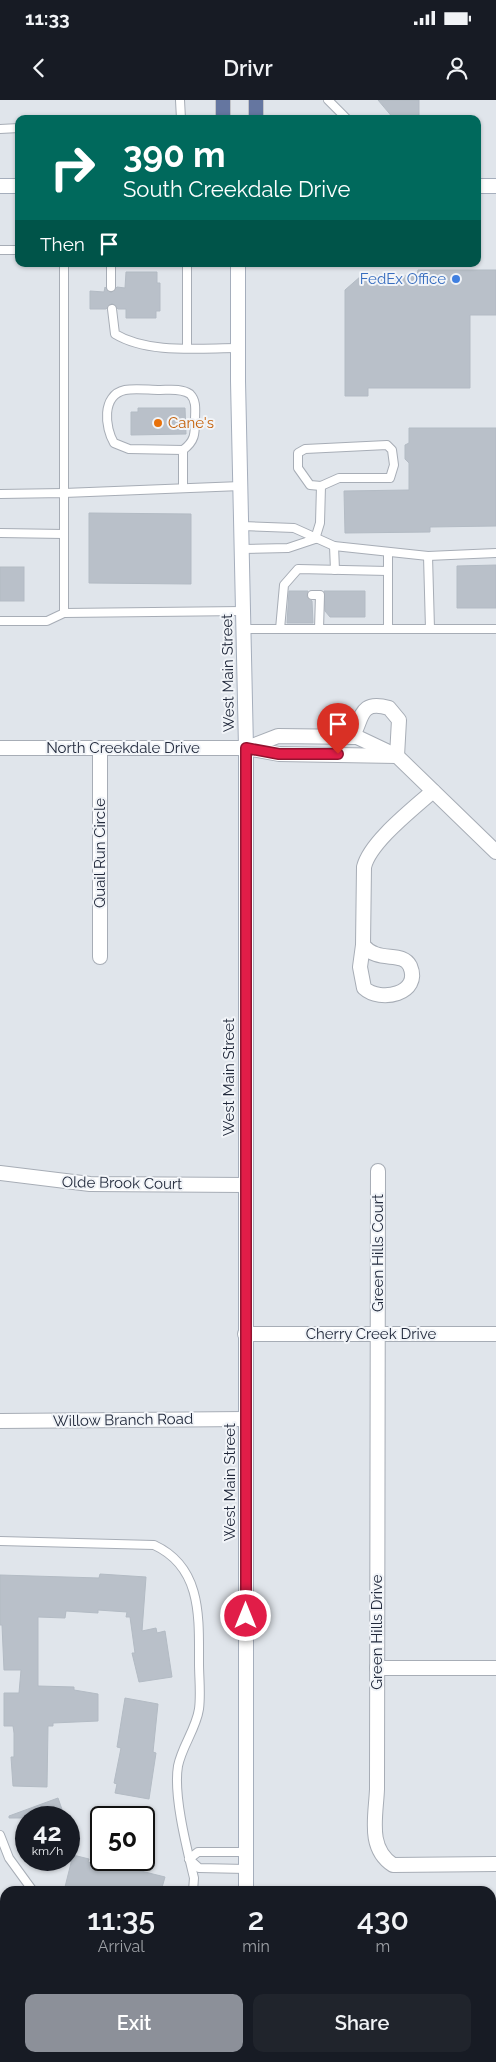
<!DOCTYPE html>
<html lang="en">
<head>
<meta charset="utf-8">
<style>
  :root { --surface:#171b24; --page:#20242c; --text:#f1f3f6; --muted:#9ea1a6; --accent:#8c9099 }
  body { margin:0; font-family:Raleway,sans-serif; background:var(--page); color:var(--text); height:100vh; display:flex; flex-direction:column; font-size:19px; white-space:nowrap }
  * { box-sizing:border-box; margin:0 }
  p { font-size:16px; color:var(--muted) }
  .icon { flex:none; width:28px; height:28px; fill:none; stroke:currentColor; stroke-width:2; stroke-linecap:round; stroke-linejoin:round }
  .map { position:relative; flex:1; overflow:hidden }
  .side { position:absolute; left:0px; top:1786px; width:496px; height:176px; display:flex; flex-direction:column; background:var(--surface); border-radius:15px 15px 0 0; box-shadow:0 1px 4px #0004 }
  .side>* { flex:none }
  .banner { position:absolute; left:15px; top:15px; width:466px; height:152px; border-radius:10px; box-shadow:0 1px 4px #0004; background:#00695c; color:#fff; overflow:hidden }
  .speed { position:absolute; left:15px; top:1706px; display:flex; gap:10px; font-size:25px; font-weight:700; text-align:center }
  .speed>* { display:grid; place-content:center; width:65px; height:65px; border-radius:50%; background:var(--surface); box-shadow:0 1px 4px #0004; line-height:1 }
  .speed small { font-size:12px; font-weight:400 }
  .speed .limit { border:2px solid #111; border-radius:8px; background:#fff; color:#111 }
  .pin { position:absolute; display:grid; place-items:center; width:42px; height:42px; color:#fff; margin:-51px -21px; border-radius:50% 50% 50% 0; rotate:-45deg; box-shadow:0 0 5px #0007 }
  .pin .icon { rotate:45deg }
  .me { position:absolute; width:55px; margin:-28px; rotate:0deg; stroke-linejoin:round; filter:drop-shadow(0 0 4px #0008) }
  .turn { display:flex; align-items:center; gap:18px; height:105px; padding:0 25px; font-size:22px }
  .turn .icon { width:65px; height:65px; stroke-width:2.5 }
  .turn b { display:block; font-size:35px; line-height:42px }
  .then { display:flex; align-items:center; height:48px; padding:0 25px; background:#0003; gap:10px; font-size:19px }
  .eta { display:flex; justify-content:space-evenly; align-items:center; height:85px; text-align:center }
  .eta b { font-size:30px; font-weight:600; line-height:35px }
  .action { display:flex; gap:10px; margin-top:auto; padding:10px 25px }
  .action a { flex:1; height:58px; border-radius:10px; background:var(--accent); color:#fff; font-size:20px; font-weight:600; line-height:58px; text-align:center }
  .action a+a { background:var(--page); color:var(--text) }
  .status { display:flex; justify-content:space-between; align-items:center; height:35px; padding:0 25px; background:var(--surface); direction:ltr }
  .status svg { height:14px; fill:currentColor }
  header { display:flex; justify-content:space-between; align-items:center; height:65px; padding:0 25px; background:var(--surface); font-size:22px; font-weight:600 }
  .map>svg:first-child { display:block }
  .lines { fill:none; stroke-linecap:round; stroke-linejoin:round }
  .stream { stroke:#9189d0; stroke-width:4.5 }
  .building { fill:#b9c0c9; stroke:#b3bbc4 }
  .service-casing { stroke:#a7adb6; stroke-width:10 }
  .minor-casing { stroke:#a7adb6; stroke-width:16 }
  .secondary-casing { stroke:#a5aebc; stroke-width:16 }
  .primary-casing { stroke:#c1c3c8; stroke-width:16 }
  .service { stroke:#fff; stroke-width:8 }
  .minor { stroke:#fff; stroke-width:14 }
  .secondary { stroke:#fff; stroke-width:14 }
  .primary { stroke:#6576a0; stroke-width:14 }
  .route-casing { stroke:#92132f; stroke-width:12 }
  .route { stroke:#e11d48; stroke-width:9 }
  .shop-dot { fill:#3f7fe0; stroke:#f1f4f8; stroke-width:2 }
  .food-dot { fill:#e8710a; stroke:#f1f4f8; stroke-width:2 }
  .labels { text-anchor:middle; stroke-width:4; stroke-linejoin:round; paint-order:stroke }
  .shop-label { font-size:15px; fill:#366cbe; stroke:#f1f4f8; text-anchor:end }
  .food-label { font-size:15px; fill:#c56008; stroke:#f1f4f8; text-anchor:start }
  .street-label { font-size:15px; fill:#21293b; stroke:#f1f4f8 }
</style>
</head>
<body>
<div class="status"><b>11:33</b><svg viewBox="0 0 49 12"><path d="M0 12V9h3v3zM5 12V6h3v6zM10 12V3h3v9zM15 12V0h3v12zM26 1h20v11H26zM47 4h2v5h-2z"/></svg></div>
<header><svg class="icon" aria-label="back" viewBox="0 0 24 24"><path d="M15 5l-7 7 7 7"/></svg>Drivr<svg class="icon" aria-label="person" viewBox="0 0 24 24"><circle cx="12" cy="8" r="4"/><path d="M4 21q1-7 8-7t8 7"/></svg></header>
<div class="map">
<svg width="496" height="1962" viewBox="0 0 496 1962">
  <rect width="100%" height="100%" fill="#e0e5eb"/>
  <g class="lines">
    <path class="stream" d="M0,1825L5,1827"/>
  </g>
  <g class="building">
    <path d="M378,0H419V19H394Z"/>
    <path d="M418,170H496V215H470V288H368V296H345V190L361,176H417Z"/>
    <path d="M126,172H157V183H160V211H156V218H126V209H118L112,203L106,209H90V191L104,192L105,187L111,193L117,187L125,188Z"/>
    <path d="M138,308H185L186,334L131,335V312H138Z"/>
    <path d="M409,328H496V426L430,427V432L345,433L344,391L409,390V363L405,359V345L409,343Z"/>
    <path d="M89,413L191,414V484L89,483Z"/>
    <path d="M496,465V508H457V466Z"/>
    <rect x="0" y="467" width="24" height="34"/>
    <path d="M289,491H308L307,497L312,501L313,523H287Z"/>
    <path d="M324,491H365V517H330L325,511Z"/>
    <path d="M100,1474L146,1477L142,1531L156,1528L157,1533L165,1531L172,1577L139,1582L132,1553H135L130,1517H126L127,1512L98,1510V1513L66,1511L65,1518L38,1517V1586L74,1587V1590L98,1594V1621L53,1623V1626H48L47,1687L13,1686L11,1657H14V1633L13,1626H4V1593H19L21,1570H4L2,1525H0V1475L99,1478Z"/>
    <path d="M125,1598L158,1604L153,1652L156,1653L149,1699L115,1693L117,1684L114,1683L121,1648L117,1647Z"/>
    <path d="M58,1698L65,1718H9V1716Z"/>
    <path d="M73,1755L89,1759L88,1762L116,1768L117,1765L165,1777L161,1791H64Z"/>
  </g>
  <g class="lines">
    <g class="service-casing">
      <g id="service">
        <path d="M180,0L181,19"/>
        <path d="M328,0L347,19"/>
        <path d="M0,29L19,28"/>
        <path d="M0,150H19"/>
        <path d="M64,164V393L241,386"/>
        <path d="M111,164V187"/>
        <path d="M112,209L115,234C148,254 200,248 238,248"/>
        <path d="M187,248V164"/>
        <path d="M387,345L392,350L394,365L390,378H339L321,386L310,385L298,368V353L305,349Z"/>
        <path d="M183,388V350L129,349L114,343C105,328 101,295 125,290C135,288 149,290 160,290C169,290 181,288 190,294C197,301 195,311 195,320C195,334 195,341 183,350"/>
        <path d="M0,394L64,393V513L243,511"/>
        <path d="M242,426L294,428L334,446L428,456L496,453"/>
        <path d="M0,433L64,434"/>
        <path d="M315,439L320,423L321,386"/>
        <path d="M334,446L335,470"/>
        <path d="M242,449L288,448L315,439"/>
        <path d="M388,452V529"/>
        <path d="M428,456L430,529"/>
        <path d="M312,495H320L319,529"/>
        <path d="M0,521H47L64,513"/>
        <path d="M244,529H496"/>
        <path d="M280,529L284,485L298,469L388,471"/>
        <path d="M0,1441L154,1445C202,1467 199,1517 199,1563C199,1578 201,1594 199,1609C196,1629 182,1646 178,1666C173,1695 187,1749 194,1778L193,1791"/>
        <path d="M0,1735L9,1758L33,1791"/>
        <path d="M189,1759L199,1768L246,1769"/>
        <path d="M189,1759L198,1752H246"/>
      </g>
    </g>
    <g class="minor-casing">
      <g id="minor">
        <path d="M352,637C363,620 358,599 389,608L399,620L397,656"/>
        <path d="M0,648H246L279,654L397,656"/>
        <path d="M100,648V857"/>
        <path d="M247,648L278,636L357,637L397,656L496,752"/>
        <path d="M363,845C378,864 402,850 410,866C422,894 380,903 364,888L360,867L363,845L364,767C370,742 413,709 433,691"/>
        <path d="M378,1071L377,1689C376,1716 367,1748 393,1765L496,1764"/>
        <path d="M0,1073L90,1084L245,1085"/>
        <path d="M245,1234H496"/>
        <path d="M0,1321L246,1319"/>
        <path d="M377,1568H496"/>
        <path d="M413,1958L432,1962"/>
      </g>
    </g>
    <g class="secondary-casing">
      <g id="secondary">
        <path d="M0,86H19"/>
        <path d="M478,86H496"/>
        <path d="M238,164V281L246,648V1791"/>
        <path d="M246,1958V1962"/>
      </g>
    </g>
    <g class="primary-casing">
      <g id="primary">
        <path d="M223,0V19"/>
        <path d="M256,0V19"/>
      </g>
    </g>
    <use href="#service" class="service"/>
    <use href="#minor" class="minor"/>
    <use href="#secondary" class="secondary"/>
    <use href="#primary" class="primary"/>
  </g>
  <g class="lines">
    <g class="route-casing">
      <path id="route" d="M246,1516V648L279,654H338"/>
    </g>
    <use href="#route" class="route"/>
  </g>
  <circle class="shop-dot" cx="456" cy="179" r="5"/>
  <circle class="food-dot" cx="158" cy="323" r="5"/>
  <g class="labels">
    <g class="shop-label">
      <text x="446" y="184">FedEx Office</text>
    </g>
    <g class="food-label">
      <text x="168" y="328">Cane's</text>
    </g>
    <g class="street-label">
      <text transform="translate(228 573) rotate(-91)" y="5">West Main Street</text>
      <text x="123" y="653">North Creekdale Drive</text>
      <text transform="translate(100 753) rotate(-90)" y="5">Quail Run Circle</text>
      <text transform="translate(229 977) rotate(-90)" y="5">West Main Street</text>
      <text transform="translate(122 1083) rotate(1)" y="5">Olde Brook Court</text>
      <text transform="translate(378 1153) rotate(-90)" y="5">Green Hills Court</text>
      <text x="371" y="1239">Cherry Creek Drive</text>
      <text transform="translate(123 1320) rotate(-1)" y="5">Willow Branch Road</text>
      <text transform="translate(230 1382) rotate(-90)" y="5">West Main Street</text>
      <text transform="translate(377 1532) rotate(-90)" y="5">Green Hills Drive</text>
    </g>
  </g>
</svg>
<div class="speed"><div>42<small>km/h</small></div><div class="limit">50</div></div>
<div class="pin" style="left:338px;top:654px;background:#d93025"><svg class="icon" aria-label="arrive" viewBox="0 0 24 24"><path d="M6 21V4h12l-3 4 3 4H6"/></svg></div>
<svg class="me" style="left:246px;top:1516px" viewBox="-20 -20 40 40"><circle r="17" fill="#e11d48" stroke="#fff" stroke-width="3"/><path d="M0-11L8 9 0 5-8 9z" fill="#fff"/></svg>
<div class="banner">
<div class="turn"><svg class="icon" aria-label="right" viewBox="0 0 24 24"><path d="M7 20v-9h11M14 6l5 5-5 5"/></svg><div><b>390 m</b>South Creekdale Drive</div></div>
<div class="then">Then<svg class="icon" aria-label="arrive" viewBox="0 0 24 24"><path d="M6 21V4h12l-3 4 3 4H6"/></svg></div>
</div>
<section class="side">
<div class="eta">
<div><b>11:35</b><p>Arrival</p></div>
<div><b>2</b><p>min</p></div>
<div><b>430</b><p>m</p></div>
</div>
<div class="action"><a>Exit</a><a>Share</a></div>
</section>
</div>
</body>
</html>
